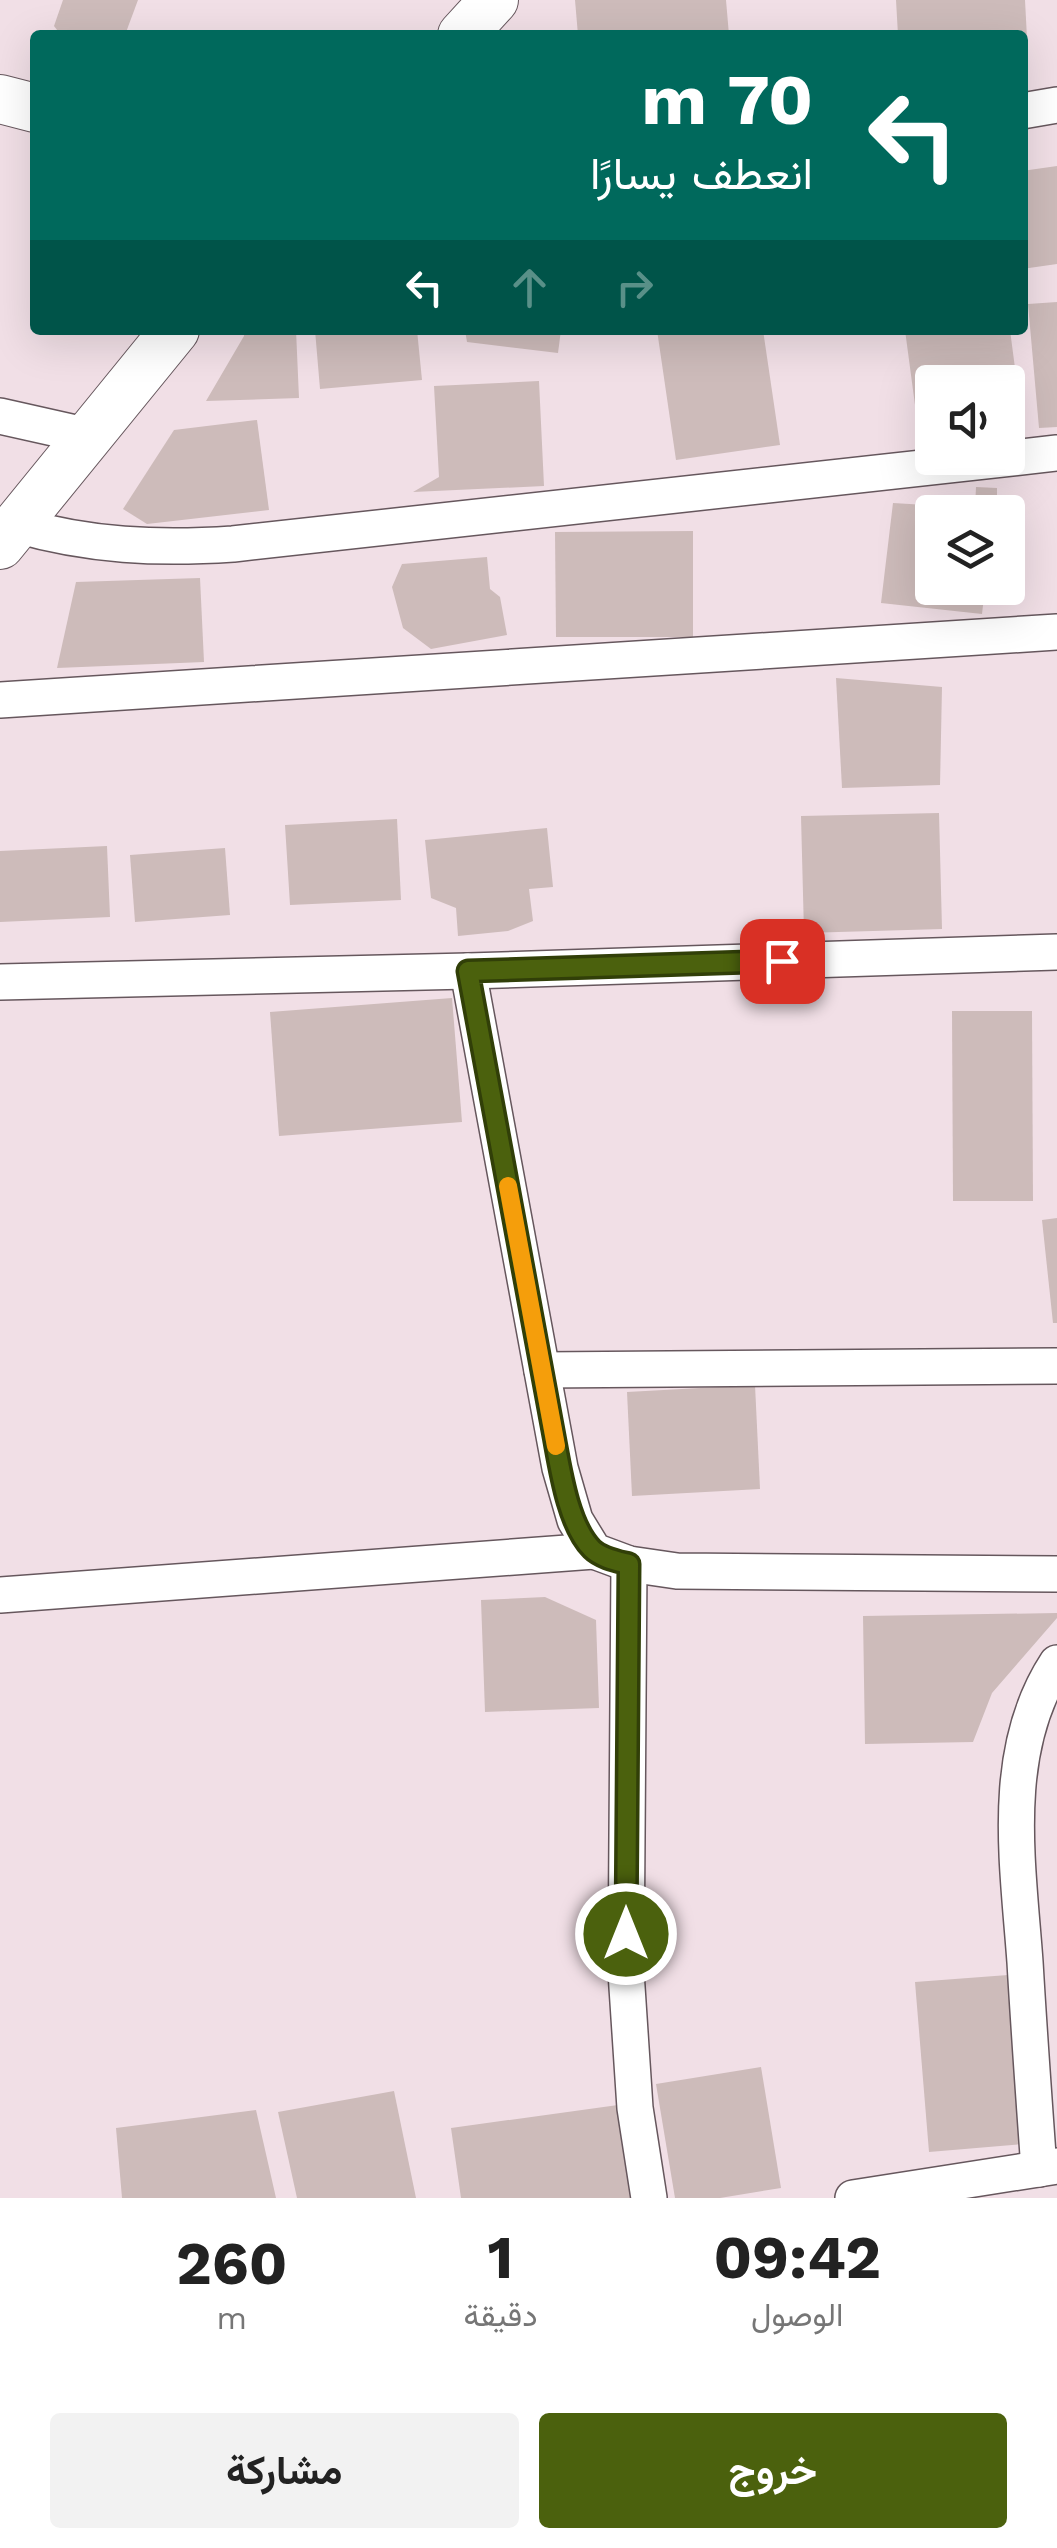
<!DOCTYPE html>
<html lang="ar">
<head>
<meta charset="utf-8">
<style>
  :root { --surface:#fff; --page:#f2f2f2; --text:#222; --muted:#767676; --accent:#4b610d }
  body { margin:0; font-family:"Work Sans",Vazirmatn,sans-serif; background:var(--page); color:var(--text); direction:rtl; height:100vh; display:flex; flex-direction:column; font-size:38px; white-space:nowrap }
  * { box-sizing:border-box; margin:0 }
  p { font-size:32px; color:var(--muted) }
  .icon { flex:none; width:55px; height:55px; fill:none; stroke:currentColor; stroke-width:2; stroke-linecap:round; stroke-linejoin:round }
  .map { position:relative; height:2198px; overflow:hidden; direction:ltr }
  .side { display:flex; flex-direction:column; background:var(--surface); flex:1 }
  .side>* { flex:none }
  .top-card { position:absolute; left:30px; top:30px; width:998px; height:305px; border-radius:10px; box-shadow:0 10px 40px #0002; direction:rtl; background:#00695c; color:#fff; overflow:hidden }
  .buttons { position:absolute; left:915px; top:365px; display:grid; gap:20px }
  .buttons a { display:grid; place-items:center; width:110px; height:110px; border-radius:10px; background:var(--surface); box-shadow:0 10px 40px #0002; font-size:50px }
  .pin { position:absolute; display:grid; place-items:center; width:85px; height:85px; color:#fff; margin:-42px; border-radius:20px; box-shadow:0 5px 15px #0006 }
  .me { position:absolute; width:110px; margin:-55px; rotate:0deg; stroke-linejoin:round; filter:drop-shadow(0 0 8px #0008) }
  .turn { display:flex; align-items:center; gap:35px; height:210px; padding:0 50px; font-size:45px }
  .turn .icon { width:130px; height:130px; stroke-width:2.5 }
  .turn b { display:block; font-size:70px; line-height:85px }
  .lanes { display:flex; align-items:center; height:95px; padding:0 50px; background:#0003; justify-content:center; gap:50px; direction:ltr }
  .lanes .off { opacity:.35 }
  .eta { display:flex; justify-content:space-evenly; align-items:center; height:170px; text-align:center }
  .eta b { font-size:60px; font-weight:700; line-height:70px }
  .action { display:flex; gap:20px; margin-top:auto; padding:20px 50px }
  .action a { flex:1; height:115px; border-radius:10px; background:var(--accent); color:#fff; font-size:40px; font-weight:700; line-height:115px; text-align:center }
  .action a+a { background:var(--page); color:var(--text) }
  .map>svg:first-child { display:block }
  .building { fill:#cdbbba }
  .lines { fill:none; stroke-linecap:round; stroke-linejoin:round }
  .street-casing { stroke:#66575d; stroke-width:38 }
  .secondary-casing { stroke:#66575d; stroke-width:50 }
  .street { stroke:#fff; stroke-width:35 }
  .secondary { stroke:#fff; stroke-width:48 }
  .route-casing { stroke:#313f08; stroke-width:25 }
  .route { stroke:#4b610d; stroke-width:18 }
  .slow { stroke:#f59e0b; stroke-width:18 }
</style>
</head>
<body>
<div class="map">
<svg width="1057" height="2198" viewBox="0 0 1057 2198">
  <rect width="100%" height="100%" fill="#f1dfe6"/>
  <g class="building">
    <path d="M63,0H138L125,35H61L54,26Z"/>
    <path d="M575,0H726L729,35H578Z"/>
    <path d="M896,0H1025L1028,57H1022V35H898Z"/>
    <path d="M1057,166V264L1022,269V171Z"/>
    <path d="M1057,302V427L1039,428L1028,304Z"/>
    <path d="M244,330H296L299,398L206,401L244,336Z"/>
    <path d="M315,330H417L422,380L320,389Z"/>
    <path d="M465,330H561L558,353L467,342Z"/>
    <path d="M657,330H763L780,445L676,460Z"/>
    <path d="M905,330H1010L1022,421L1008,423V382H932V433L919,435Z"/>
    <path d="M539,381L544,486L413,492L439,477L434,386Z"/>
    <path d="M257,420L269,510L147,524L123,509L174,430Z"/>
    <path d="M976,487L997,488V512H932V588H985L982,614L881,603L893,503L975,508Z"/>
    <path d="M693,531V637H556L555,532Z"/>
    <path d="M487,557L490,589L500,597L507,635L431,649L403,628L392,587L402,564Z"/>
    <path d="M200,578L204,662L57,668L76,582Z"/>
    <path d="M836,678L942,687L940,785L842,788Z"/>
    <path d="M939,813L942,929L804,933L801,816Z"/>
    <path d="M397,819L401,900L290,905L285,825Z"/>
    <path d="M547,828L553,887L529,889L533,921L508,931L458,936L456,908L431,898L425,840Z"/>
    <path d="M107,846L110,917L0,922V851Z"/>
    <path d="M225,848L230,915L135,922L130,855Z"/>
    <path d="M452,998L462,1122L279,1136L270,1012Z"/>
    <path d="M952,1011H1032L1033,1201H953Z"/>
    <path d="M1057,1218V1323H1053L1042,1220Z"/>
    <path d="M755,1385L760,1489L632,1496L627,1392Z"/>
    <path d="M545,1597L596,1620L599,1708L485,1712L481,1600Z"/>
    <path d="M1057,1613V1618L992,1693L973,1742L865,1744L863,1616Z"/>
    <path d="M1008,1975L1023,2144L929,2152L915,1982Z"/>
    <path d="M761,2067L781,2188L720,2198H675L656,2084Z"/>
    <path d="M394,2091L416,2198H297L278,2112Z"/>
    <path d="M618,2105L631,2198H461L451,2128Z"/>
    <path d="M256,2110L276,2198H122L116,2128Z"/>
  </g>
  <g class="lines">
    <g class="street-casing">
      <g id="street">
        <path d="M1022,111L1057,105"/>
        <path d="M0,416L89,436"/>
        <path d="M17,525C89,546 158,549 233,544L1057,453"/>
        <path d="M0,700L1057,632"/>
        <path d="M468,971L560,1468L575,1520L594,1551L629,1564L677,1571L1057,1574"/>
        <path d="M0,982L468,971L1057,952"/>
        <path d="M542,1370L1057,1366"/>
        <path d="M629,1564L626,1972L635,2108L649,2198"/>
        <path d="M0,1595L594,1551"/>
        <path d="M1039,2169C1034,2100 1029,2031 1025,1962C1018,1864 999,1751 1057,1663"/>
        <path d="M853,2198L1057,2166"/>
      </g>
    </g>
    <g class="secondary-casing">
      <g id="secondary">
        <path d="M462,35L494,0"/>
        <path d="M0,99L35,108"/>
        <path d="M0,545L175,330"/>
      </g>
    </g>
    <use href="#street" class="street"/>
    <use href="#secondary" class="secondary"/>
  </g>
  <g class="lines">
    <g class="route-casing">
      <path id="route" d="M626,1934L629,1564C617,1561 601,1558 592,1549C568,1525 560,1468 554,1436L468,971L782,961"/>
    </g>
    <use href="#route" class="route"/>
    <path class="slow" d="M508,1186L556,1446"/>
  </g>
</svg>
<div class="buttons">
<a><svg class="icon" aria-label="sound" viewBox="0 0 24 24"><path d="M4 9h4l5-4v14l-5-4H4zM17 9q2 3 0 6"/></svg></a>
<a><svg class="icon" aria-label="layers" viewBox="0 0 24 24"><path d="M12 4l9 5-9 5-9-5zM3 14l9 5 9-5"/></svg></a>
</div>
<div class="pin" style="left:782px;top:961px;background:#d93025"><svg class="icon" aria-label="arrive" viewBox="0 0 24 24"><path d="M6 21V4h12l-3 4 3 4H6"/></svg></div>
<svg class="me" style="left:626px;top:1934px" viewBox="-20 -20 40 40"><circle r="17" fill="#4b610d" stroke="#fff" stroke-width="3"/><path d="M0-11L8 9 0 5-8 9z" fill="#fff"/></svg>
<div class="top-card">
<div class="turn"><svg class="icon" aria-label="left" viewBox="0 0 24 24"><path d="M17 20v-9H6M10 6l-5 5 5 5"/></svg><div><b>70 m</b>انعطف يسارًا</div></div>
<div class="lanes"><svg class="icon" aria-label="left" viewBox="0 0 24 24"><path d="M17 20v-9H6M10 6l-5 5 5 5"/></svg><svg class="icon off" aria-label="ahead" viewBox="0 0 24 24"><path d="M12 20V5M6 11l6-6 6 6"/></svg><svg class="icon off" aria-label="right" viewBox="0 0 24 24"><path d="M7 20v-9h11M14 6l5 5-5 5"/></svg></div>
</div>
</div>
<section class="side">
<div class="eta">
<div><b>09:42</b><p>الوصول</p></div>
<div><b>1</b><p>دقيقة</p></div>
<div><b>260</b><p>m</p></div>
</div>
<div class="action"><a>خروج</a><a>مشاركة</a></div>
</section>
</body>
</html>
